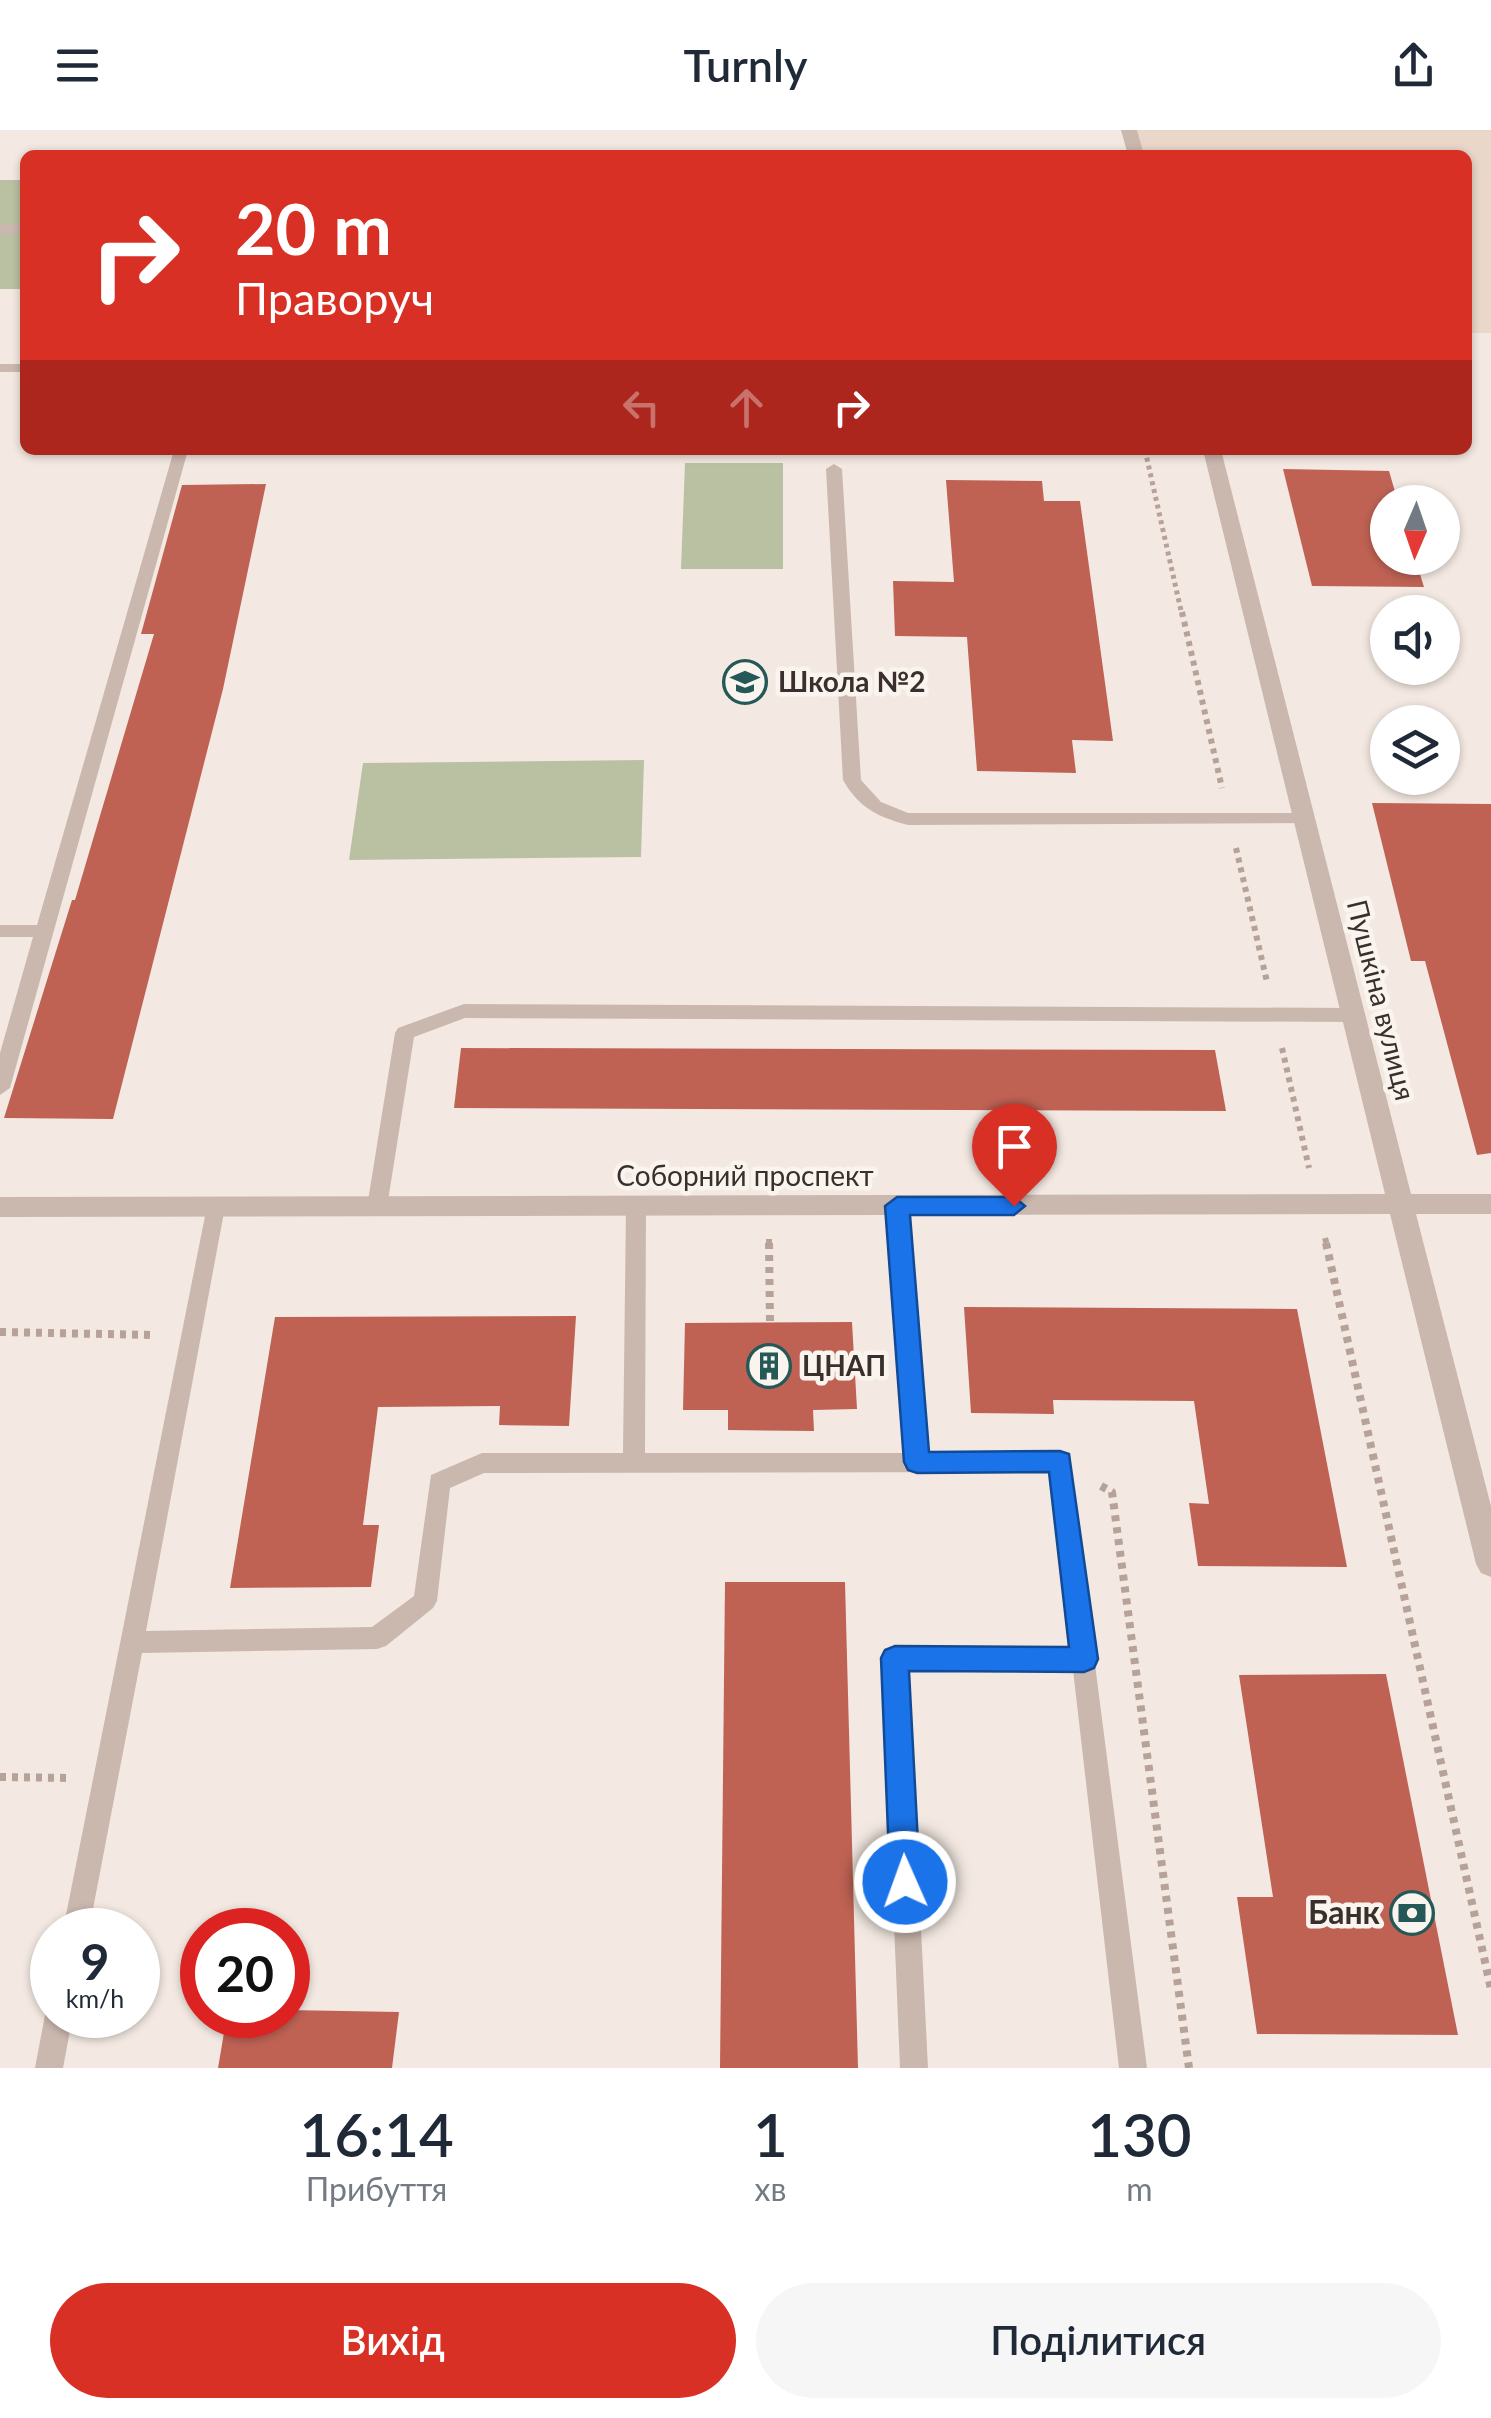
<!DOCTYPE html>
<html lang="uk">
<head>
<meta charset="utf-8">
<style>
  :root { --surface:#fff; --page:#f6f6f7; --text:#1f2937; --muted:#747a83; --accent:#d93025 }
  body { margin:0; font-family:Lato,sans-serif; background:var(--page); color:var(--text); height:100vh; display:flex; flex-direction:column; font-size:38px; white-space:nowrap }
  * { box-sizing:border-box; margin:0 }
  p { font-size:32px; color:var(--muted) }
  .icon { flex:none; width:55px; height:55px; fill:none; stroke:currentColor; stroke-width:2; stroke-linecap:round; stroke-linejoin:round }
  .map { position:relative; height:1938px; overflow:hidden }
  .sheet { display:flex; flex-direction:column; background:var(--surface); flex:1 }
  .sheet>* { flex:none }
  .top-card { position:absolute; left:20px; top:20px; width:1452px; height:305px; border-radius:15px; box-shadow:0 2px 8px #0004; background:#d93025; color:#fff; overflow:hidden }
  .needle { width:65px; rotate:182deg }
  .buttons { position:absolute; left:1370px; top:355px; display:grid; gap:20px }
  .buttons a { display:grid; place-items:center; width:90px; height:90px; border-radius:50%; background:var(--surface); box-shadow:0 2px 8px #0004; font-size:50px }
  .speed { position:absolute; left:30px; top:1778px; display:flex; gap:20px; font-size:50px; font-weight:700; text-align:center }
  .speed>* { display:grid; place-content:center; width:130px; height:130px; border-radius:50%; background:var(--surface); box-shadow:0 2px 8px #0004; line-height:1 }
  .speed small { font-size:25px; font-weight:400 }
  .speed .limit { border:15px solid #d22; background:#fff; color:#111 }
  .pin { position:absolute; display:grid; place-items:center; width:85px; height:85px; color:#fff; margin:-102px -42px; border-radius:50% 50% 50% 0; rotate:-45deg; box-shadow:0 0 10px #0007 }
  .pin .icon { rotate:45deg }
  .me { position:absolute; width:110px; margin:-55px; rotate:358deg; stroke-linejoin:round; filter:drop-shadow(0 0 8px #0008) }
  .turn { display:flex; align-items:center; gap:35px; height:210px; padding:0 50px; font-size:45px }
  .turn .icon { width:130px; height:130px; stroke-width:2.5 }
  .turn b { display:block; font-size:70px; line-height:85px }
  .lanes { display:flex; align-items:center; height:95px; padding:0 50px; background:#0003; justify-content:center; gap:50px; direction:ltr }
  .lanes .off { opacity:.35 }
  .eta { display:flex; justify-content:space-evenly; align-items:center; height:170px; text-align:center }
  .eta b { font-size:60px; font-weight:600; line-height:70px }
  .cta { display:flex; gap:20px; margin-top:auto; padding:20px 50px }
  .cta a { flex:1; height:115px; border-radius:60px; background:var(--accent); color:#fff; font-size:40px; font-weight:600; line-height:115px; text-align:center }
  .cta a+a { background:var(--page); color:var(--text) }
  header { display:flex; justify-content:space-between; align-items:center; height:130px; padding:0 50px; background:var(--surface); font-size:45px; font-weight:600 }
  .map>svg:first-child { display:block }
  .green { fill:#bac1a2 }
  .plaza { fill:#e9d8ca }
  .building { fill:#bf6254 }
  .lines { fill:none; stroke-linecap:round; stroke-linejoin:round }
  .path-far2 { stroke:#b6a298; stroke-width:5; stroke-dasharray:4 4; stroke-linecap:butt }
  .path-far1 { stroke:#b6a298; stroke-width:6; stroke-dasharray:5 5; stroke-linecap:butt }
  .path { stroke:#b6a298; stroke-width:8; stroke-dasharray:6 6; stroke-linecap:butt }
  .lane { fill:#cab8ae; fill-rule:evenodd }
  .street { fill:#cab8ae; fill-rule:evenodd }
  .route { fill:#1a73e8; stroke:#114b97; stroke-width:2.5 }
  .labels { text-anchor:middle; stroke-width:9; stroke-linejoin:round; paint-order:stroke }
  .poi-label { font-size:28px; font-weight:bold; fill:#3a2f2c; stroke:#faf4ef; text-anchor:start }
  .street-label { font-size:28px; fill:#3a2f2c; stroke:#faf4ef }
  .near-poi-label { font-size:32px; font-weight:bold; fill:#3a2f2c; stroke:#faf4ef; text-anchor:end }
</style>
</head>
<body>
<header><svg class="icon" aria-label="menu" viewBox="0 0 24 24"><path d="M4 6h16M4 12h16M4 18h16"/></svg>Turnly<svg class="icon" aria-label="share" viewBox="0 0 24 24"><path d="M12 15V3M7 8l5-5 5 5M5 13v7h14v-7"/></svg></header>
<div class="map">
<svg width="1491" height="1938" viewBox="0 0 1491 1938">
  <rect width="100%" height="100%" fill="#f3e9e2"/>
  <g class="green">
    <rect x="0" y="50" width="25" height="109"/>
    <path d="M685,333H783V439H681Z"/>
    <path d="M644,630L641,727L349,730L363,633Z"/>
  </g>
  <path class="plaza" d="M1129,0H1491V203H1468V25H1136Z"/>
  <g class="building">
    <path d="M1283,339L1389,341L1398,372H1388V428H1415L1424,457L1312,456Z"/>
    <path d="M946,350L1042,351L1044,371H1080L1113,611L1072,610L1076,643L977,641L967,507L895,506L893,451L954,452Z"/>
    <path d="M266,354L223,559L113,989L4,988L72,770H75L154,504H141L182,355Z"/>
    <path d="M1372,673L1491,674V1023L1477,1025L1425,831H1411Z"/>
    <path d="M461,918L1215,920L1226,981L454,978Z"/>
    <path d="M964,1177L1297,1179L1347,1437L1198,1436L1189,1373L1209,1374L1194,1271L1053,1270L1054,1284L971,1283Z"/>
    <path d="M576,1186L569,1296L499,1295L500,1276L378,1277L363,1395H379L371,1457L230,1458L275,1187Z"/>
    <path d="M852,1192L857,1279L813,1280L814,1301L728,1300V1280H683L685,1193Z"/>
    <path d="M725,1452H845L858,1938H720Z"/>
    <path d="M1386,1544L1458,1905L1257,1904L1237,1767H1273L1239,1545Z"/>
    <path d="M288,1880L399,1882L392,1938H218L227,1885H288Z"/>
  </g>
  <g class="lines">
    <path class="path-far2" d="M1145,320L1182,485"/>
    <g class="path-far1">
      <path d="M1182,482L1222,658"/>
      <path d="M1236,718L1267,852"/>
      <path d="M1282,918L1309,1038"/>
      <path d="M1325,1108L1327,1115"/>
      <path d="M769,1109V1115"/>
    </g>
    <g class="path">
      <path d="M769,1113L770,1193"/>
      <path d="M1326,1113L1491,1859"/>
      <path d="M0,1202L154,1205"/>
      <path d="M1101,1356L1112,1362L1189,1938"/>
      <path d="M0,1647L69,1648"/>
    </g>
    <g class="lane">
      <rect x="0" y="234" width="25" height="8"/>
      <path d="M174,320H188L10,958L0,965V923L33,807H0V795H37Z"/>
      <path d="M834,334L842,339L861,650L881,672L908,683H1305L1311,685L1314,689L1311,693L908,695C878,687 859,678 843,650L826,339Z"/>
      <path d="M464,874L1354,878L1364,885L1354,892L465,888L414,907L387,1077L384,1083H370L367,1077L395,903L398,898Z"/>
      <path d="M636,1068L643,1070L646,1076L645,1323H905L887,1076L890,1070H904L907,1076L928,1323L1060,1322L1068,1325L1147,1938H1119L1073,1540L908,1539L928,1938H900L883,1528L886,1520L895,1517L1070,1518L1050,1342L484,1343L450,1358L437,1471L433,1478L386,1516L377,1519L142,1523L89,1800H63L208,1071H222L225,1077L146,1501L372,1497L414,1466L431,1345L482,1323H623L626,1076L629,1070Z"/>
      <path d="M52,1874V1885H73L63,1938H35L45,1885Z"/>
    </g>
    <g class="street">
      <path d="M1121,0H1137L1144,25H1128Z"/>
      <rect x="0" y="94" width="25" height="10"/>
      <path d="M1203,320H1221L1411,1064H1491V1084H1416L1491,1376V1447L1481,1443L1476,1434L1390,1084L0,1087V1067L1385,1064Z"/>
    </g>
  </g>
  <path class="route" d="M897,1067H1014L1025,1076L1014,1085H910L929,1322L1060,1321L1069,1324L1098,1529L1094,1538L1084,1542L909,1541L920,1752L916,1762L905,1766L895,1762L890,1752L881,1528L885,1520L895,1516L1069,1517L1049,1342L917,1343L908,1340L904,1332L885,1076Z"/>
  <defs>
    <g id="school-ring" transform="scale(2.25)"><circle r="9.5" fill="#faf4ef" stroke="#245957" stroke-width="1.5"/><path d="M0-5L7-2L0 1L-7-2ZM-4 1L0 2.5L4 1V4Q0 6-4 4Z" fill="#245957"/></g>
    <g id="building-ring" transform="scale(2.25)"><circle r="9.5" fill="#faf4ef" stroke="#245957" stroke-width="1.5"/><path d="M-4-6H4V6H1V3H-1V6H-4ZM-2.5-4.3h1.7v1.8h-1.7ZM.8-4.3h1.7v1.8H.8ZM-2.5-1h1.7V.8h-1.7ZM.8-1h1.7V.8H.8Z" fill="#245957"/></g>
    <g id="bank-ring" transform="scale(2.25)"><circle r="9.5" fill="#faf4ef" stroke="#245957" stroke-width="1.5"/><path d="M-6-4H6V4H-6ZM0-2.3a2.3 2.3 0 1 0 0 4.6a2.3 2.3 0 1 0 0-4.6Z" fill="#245957"/></g>
  </defs>
  <g fill-rule="evenodd">
    <use href="#school-ring" x="745" y="552"/>
    <use href="#building-ring" x="769" y="1236"/>
    <use href="#bank-ring" x="1412" y="1783"/>
  </g>
  <g class="labels">
    <g class="poi-label">
      <text x="778" y="562">Школа №2</text>
      <text x="802" y="1246">ЦНАП</text>
    </g>
    <g class="street-label">
      <text transform="translate(1381 870) rotate(76)" y="10">Пушкіна вулиця</text>
      <text x="745" y="1056">Соборний проспект</text>
    </g>
    <g class="near-poi-label">
      <text x="1380" y="1794">Банк</text>
    </g>
  </g>
</svg>
<div class="buttons">
<a><svg class="needle" viewBox="-14 -14 28 28"><path d="M0-13l5 13h-10z" fill="#e53935"/><path d="M0 13l5-13h-10z" fill="#747a83"/></svg></a>
<a><svg class="icon" aria-label="sound" viewBox="0 0 24 24"><path d="M4 9h4l5-4v14l-5-4H4zM17 9q2 3 0 6"/></svg></a>
<a><svg class="icon" aria-label="layers" viewBox="0 0 24 24"><path d="M12 4l9 5-9 5-9-5zM3 14l9 5 9-5"/></svg></a>
</div>
<div class="speed"><div>9<small>km/h</small></div><div class="limit">20</div></div>
<div class="pin" style="left:1014px;top:1076px;background:#d93025"><svg class="icon" aria-label="arrive" viewBox="0 0 24 24"><path d="M6 21V4h12l-3 4 3 4H6"/></svg></div>
<svg class="me" style="left:905px;top:1752px" viewBox="-20 -20 40 40"><circle r="17" fill="#1a73e8" stroke="#fff" stroke-width="3"/><path d="M0-11L8 9 0 5-8 9z" fill="#fff"/></svg>
<div class="top-card">
<div class="turn"><svg class="icon" aria-label="right" viewBox="0 0 24 24"><path d="M7 20v-9h11M14 6l5 5-5 5"/></svg><div><b>20 m</b>Праворуч</div></div>
<div class="lanes"><svg class="icon off" aria-label="left" viewBox="0 0 24 24"><path d="M17 20v-9H6M10 6l-5 5 5 5"/></svg><svg class="icon off" aria-label="ahead" viewBox="0 0 24 24"><path d="M12 20V5M6 11l6-6 6 6"/></svg><svg class="icon" aria-label="right" viewBox="0 0 24 24"><path d="M7 20v-9h11M14 6l5 5-5 5"/></svg></div>
</div>
</div>
<section class="sheet">
<div class="eta">
<div><b>16:14</b><p>Прибуття</p></div>
<div><b>1</b><p>хв</p></div>
<div><b>130</b><p>m</p></div>
</div>
<div class="cta"><a>Вихід</a><a>Поділитися</a></div>
</section>
</body>
</html>
